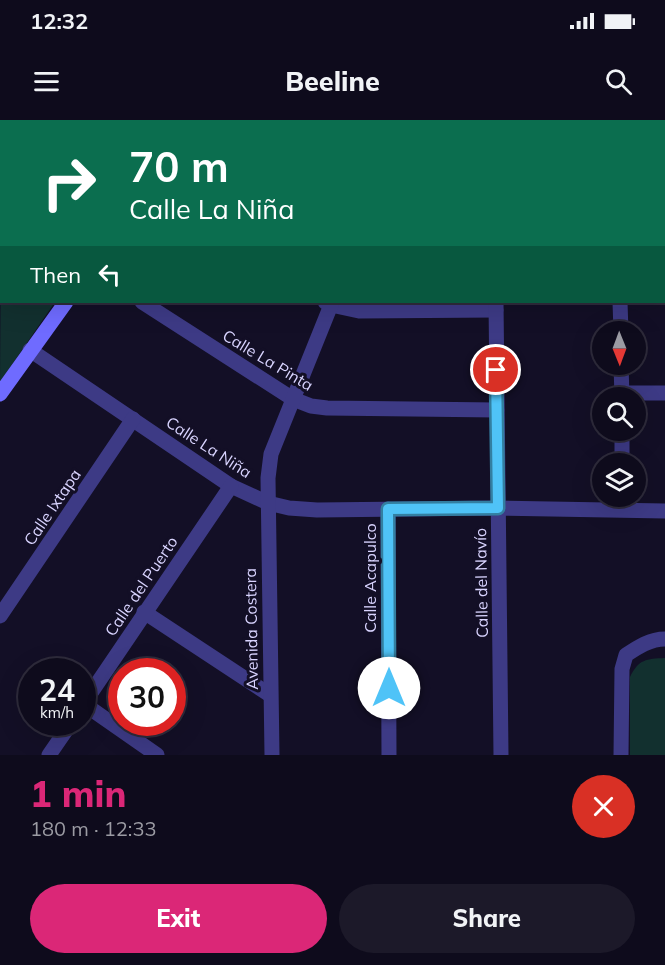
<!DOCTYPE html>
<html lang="en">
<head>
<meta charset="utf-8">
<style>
  :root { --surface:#0e0b1c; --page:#1c1929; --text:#f1f3f6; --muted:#9b9ba3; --line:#2e2b3b; --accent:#db2777 }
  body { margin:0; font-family:Mulish,sans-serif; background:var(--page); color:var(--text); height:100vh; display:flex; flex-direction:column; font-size:22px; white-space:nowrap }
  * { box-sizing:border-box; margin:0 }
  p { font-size:20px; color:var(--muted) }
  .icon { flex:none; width:33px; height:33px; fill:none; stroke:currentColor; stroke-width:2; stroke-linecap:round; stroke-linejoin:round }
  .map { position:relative; height:635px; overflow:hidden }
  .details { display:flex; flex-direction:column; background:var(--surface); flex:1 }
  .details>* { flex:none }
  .guide { position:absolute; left:0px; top:0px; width:666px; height:183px; box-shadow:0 6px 24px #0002,0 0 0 2px var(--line); background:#0b6e4f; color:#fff; overflow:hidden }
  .needle { width:39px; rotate:179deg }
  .controls { position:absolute; left:592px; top:201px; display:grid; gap:12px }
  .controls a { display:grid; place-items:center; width:54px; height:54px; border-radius:50%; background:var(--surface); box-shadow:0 6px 24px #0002,0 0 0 2px var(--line); font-size:30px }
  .speed { position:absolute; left:18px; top:538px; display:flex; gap:12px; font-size:30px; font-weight:700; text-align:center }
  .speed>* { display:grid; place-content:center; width:78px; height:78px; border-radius:50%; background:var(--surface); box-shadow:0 6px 24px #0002,0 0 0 2px var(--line); line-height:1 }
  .speed small { font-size:15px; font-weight:400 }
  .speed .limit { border:9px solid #d22; background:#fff; color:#111 }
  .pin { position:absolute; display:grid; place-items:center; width:51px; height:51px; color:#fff; margin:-26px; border:3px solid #fff; border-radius:50%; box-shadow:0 2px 6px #0007 }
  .me { position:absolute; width:66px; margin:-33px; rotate:0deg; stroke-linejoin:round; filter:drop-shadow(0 0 4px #0008) }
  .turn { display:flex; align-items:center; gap:21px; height:126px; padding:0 30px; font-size:27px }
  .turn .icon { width:78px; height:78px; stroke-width:2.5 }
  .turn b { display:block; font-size:42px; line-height:51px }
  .then { display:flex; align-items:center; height:57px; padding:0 30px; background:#0003; gap:12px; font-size:22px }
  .round { display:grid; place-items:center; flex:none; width:63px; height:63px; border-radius:32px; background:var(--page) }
  .overview { display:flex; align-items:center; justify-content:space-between; height:102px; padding:0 30px }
  h1 { font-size:36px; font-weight:800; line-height:45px; color:var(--accent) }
  .cta { display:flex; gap:12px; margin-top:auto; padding:12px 30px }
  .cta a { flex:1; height:69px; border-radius:36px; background:var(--accent); color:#fff; font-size:24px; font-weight:800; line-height:69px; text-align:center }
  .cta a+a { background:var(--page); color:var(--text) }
  .status { display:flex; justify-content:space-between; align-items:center; height:42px; padding:0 30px; background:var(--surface); direction:ltr }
  .status svg { height:16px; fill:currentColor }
  header { display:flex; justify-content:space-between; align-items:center; height:78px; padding:0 30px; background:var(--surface); font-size:27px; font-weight:800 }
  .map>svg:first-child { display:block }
  .green { fill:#12302f }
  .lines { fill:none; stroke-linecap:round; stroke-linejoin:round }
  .street { stroke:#3d3a85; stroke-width:15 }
  .secondary { stroke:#6f6bff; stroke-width:15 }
  .route-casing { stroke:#337fa1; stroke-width:15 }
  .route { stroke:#4fc3f7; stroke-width:10 }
  .labels { text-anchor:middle; stroke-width:6; stroke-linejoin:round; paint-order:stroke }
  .street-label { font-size:16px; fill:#d9d4ff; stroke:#130f26 }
</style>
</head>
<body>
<div class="status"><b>12:32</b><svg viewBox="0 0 49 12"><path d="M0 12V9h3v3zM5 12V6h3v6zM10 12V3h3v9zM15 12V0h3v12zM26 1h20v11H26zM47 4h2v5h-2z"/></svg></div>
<header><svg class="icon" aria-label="menu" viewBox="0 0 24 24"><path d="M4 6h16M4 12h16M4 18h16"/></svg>Beeline<svg class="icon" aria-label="search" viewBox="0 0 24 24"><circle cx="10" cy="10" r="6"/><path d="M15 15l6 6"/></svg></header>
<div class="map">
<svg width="665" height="635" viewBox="0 0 665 635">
  <rect width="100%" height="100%" fill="#130f26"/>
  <g class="green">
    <path d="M206,0H482V1H205Z"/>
    <path d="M1,118L2,182H55L0,262Z"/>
    <path d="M665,538V635H630V557C639,539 646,539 665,538Z"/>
  </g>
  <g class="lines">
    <g class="street">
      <path d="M53,0L55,2"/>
      <path d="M495,0V2"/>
      <path d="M619,0V2"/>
      <path d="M664,30H665"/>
      <path d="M664,151H665"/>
      <path d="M142,182L293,279L311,286L327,288L497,290"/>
      <path d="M325,182L331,185L359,191L496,190"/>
      <path d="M496,182L501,635"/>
      <path d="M620,182L621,212"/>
      <path d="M30,230L231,366L268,383L289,388L317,390L498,388L665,391"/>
      <path d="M621,244L622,278"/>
      <path d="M621,273H665"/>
      <path d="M622,310V344"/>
      <path d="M388,389L389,635"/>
      <path d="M144,492L270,575"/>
      <path d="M0,496L133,299"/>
      <path d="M84,584L157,635"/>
      <path d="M82,586L231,366"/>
      <path d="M49,635L71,603"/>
      <path d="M272,635L268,358L271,334L331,185"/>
      <path d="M621,635L622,549L626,535C638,527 650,519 665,519"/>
    </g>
    <g class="secondary">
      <path d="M69,2L70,0"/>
      <path d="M190,2L191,0"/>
      <path d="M0,99L2,97"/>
      <path d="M0,274L66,182"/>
    </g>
  </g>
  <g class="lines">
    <g class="route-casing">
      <path id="route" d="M389,568L388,389L498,388L496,250"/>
    </g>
    <use href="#route" class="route"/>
  </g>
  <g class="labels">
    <g class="street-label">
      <text transform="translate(268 240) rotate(31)" y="6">Calle La Pinta</text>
      <text transform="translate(209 327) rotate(33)" y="6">Calle La Niña</text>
      <text transform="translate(52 387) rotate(-56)" y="6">Calle Ixtapa</text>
      <text transform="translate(370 458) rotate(-90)" y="6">Calle Acapulco</text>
      <text transform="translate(481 463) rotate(-91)" y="6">Calle del Navío</text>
      <text transform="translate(141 466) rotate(-56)" y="6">Calle del Puerto</text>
      <text transform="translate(251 509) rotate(-91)" y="6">Avenida Costera</text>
    </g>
  </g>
</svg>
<div class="controls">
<a><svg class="needle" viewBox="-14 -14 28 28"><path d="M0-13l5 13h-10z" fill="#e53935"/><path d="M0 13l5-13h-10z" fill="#9b9ba3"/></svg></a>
<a><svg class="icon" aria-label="search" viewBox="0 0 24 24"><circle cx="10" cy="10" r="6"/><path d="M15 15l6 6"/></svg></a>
<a><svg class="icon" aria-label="layers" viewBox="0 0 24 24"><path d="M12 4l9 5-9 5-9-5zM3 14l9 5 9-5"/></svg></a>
</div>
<div class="speed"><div>24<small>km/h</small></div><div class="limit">30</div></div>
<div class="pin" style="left:496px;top:250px;background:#d93025"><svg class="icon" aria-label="arrive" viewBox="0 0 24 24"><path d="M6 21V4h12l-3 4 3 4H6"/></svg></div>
<svg class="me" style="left:389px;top:568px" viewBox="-20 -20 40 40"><circle r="19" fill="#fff"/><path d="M0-13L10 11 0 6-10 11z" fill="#4fc3f7"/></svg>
<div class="guide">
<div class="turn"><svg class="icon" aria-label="right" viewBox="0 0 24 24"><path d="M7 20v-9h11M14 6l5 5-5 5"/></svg><div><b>70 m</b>Calle La Niña</div></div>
<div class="then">Then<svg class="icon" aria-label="left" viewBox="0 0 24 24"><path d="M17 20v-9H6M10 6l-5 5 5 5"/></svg></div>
</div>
</div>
<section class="details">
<div class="overview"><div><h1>1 min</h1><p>180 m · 12:33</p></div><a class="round" style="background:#d93025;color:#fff"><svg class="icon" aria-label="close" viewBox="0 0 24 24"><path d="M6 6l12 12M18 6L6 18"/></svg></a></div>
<div class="cta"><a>Exit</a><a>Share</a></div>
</section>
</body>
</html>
